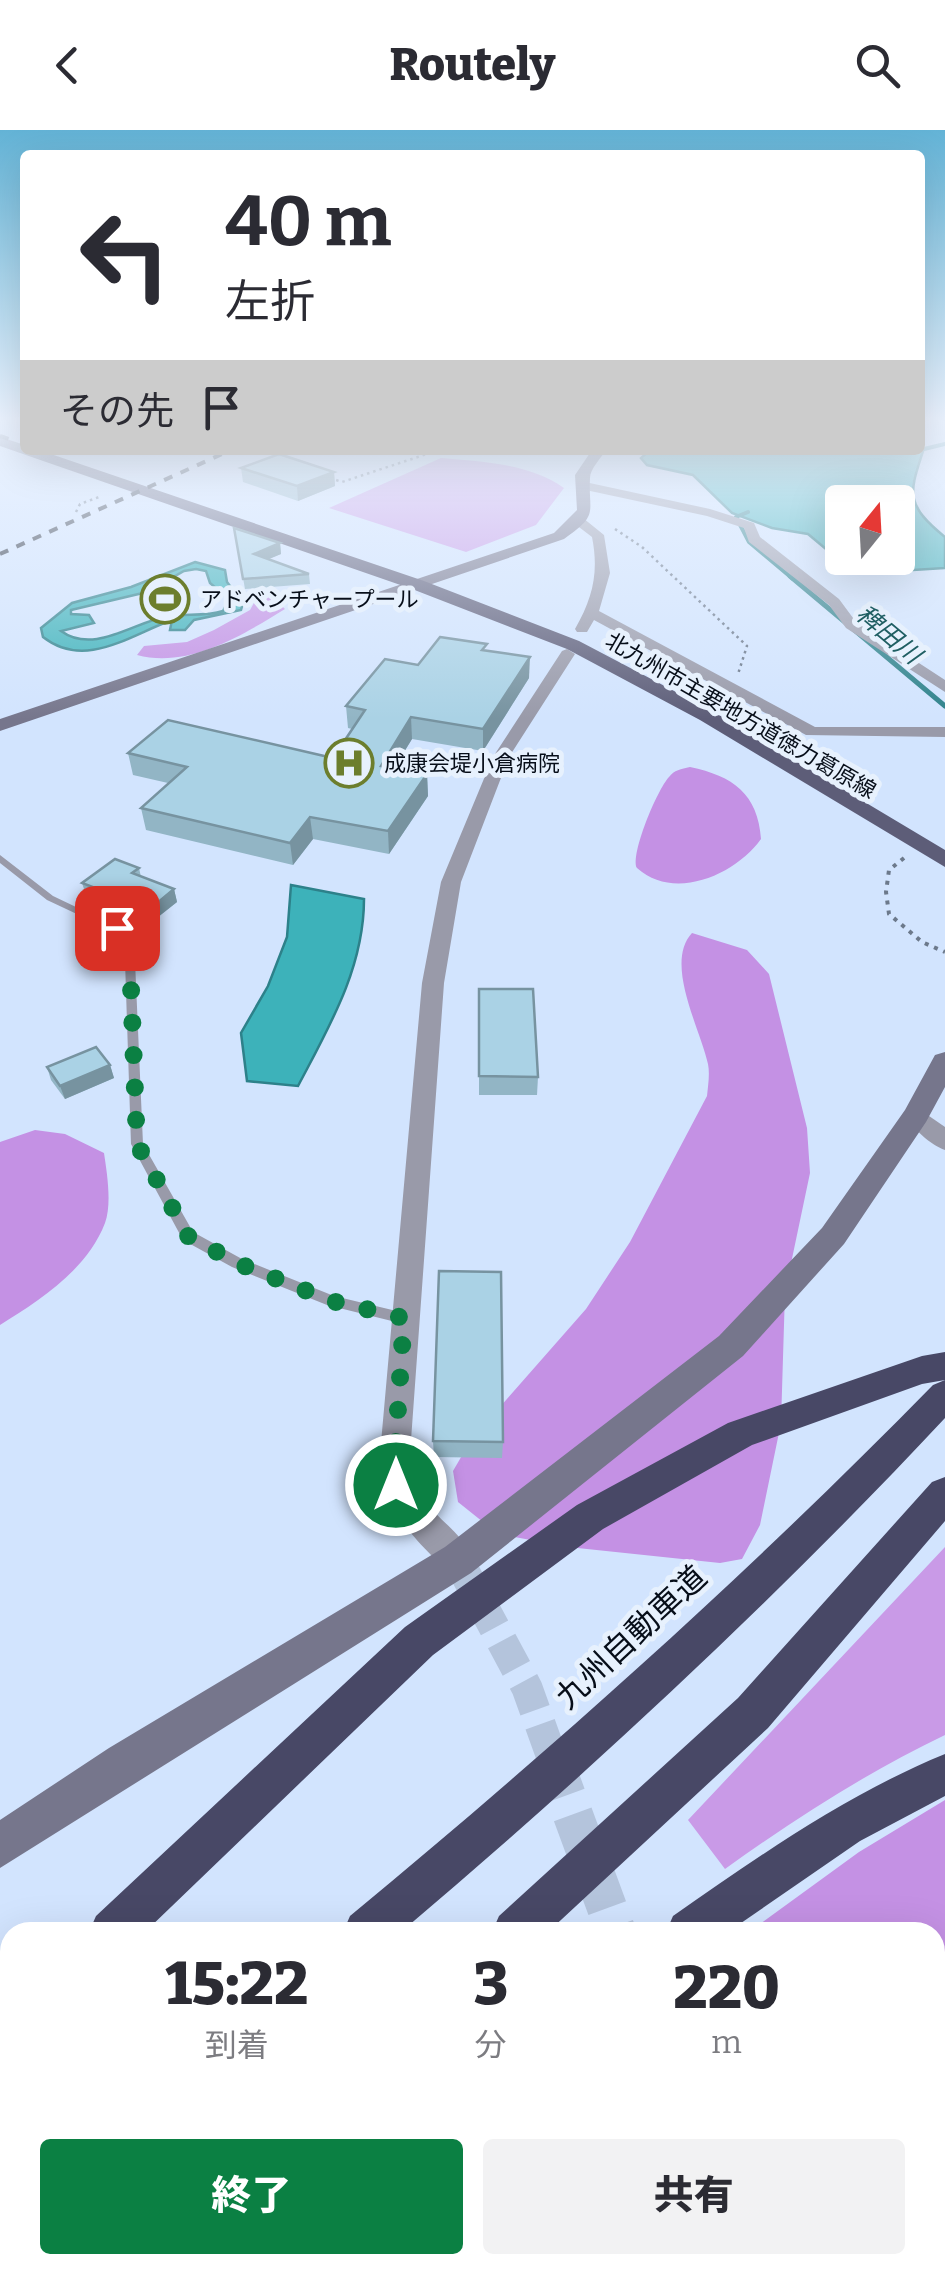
<!DOCTYPE html>
<html lang="ja">
<head>
<meta charset="utf-8">
<style>
  :root { --surface:#fff; --page:#f2f2f3; --text:#2b2b33; --muted:#7c7c81; --accent:#0b8043 }
  body { margin:0; font-family:Bitter,"Noto Sans JP",serif; background:var(--page); color:var(--text); height:100vh; display:flex; flex-direction:column; font-size:38px; white-space:nowrap }
  * { box-sizing:border-box; margin:0 }
  p { font-size:32px; color:var(--muted) }
  .icon { flex:none; width:55px; height:55px; fill:none; stroke:currentColor; stroke-width:2; stroke-linecap:round; stroke-linejoin:round }
  .map { position:relative; flex:1; overflow:hidden }
  .side { position:absolute; left:0px; top:1792px; width:945px; height:352px; display:flex; flex-direction:column; background:var(--surface); border-radius:30px 30px 0 0; box-shadow:0 10px 40px #0002 }
  .side>* { flex:none }
  .banner { position:absolute; left:20px; top:20px; width:905px; height:305px; border-radius:10px; box-shadow:0 10px 40px #0002; background:#fff; color:var(--text); overflow:hidden }
  .needle { width:65px; rotate:18deg }
  .tools { position:absolute; left:825px; top:355px; display:grid; gap:20px }
  .tools a { display:grid; place-items:center; width:90px; height:90px; border-radius:10px; background:var(--surface); box-shadow:0 10px 40px #0002; font-size:50px }
  .pin { position:absolute; display:grid; place-items:center; width:85px; height:85px; color:#fff; margin:-42px; border-radius:20px; box-shadow:0 5px 15px #0006 }
  .me { position:absolute; width:110px; margin:-55px; rotate:0deg; stroke-linejoin:round; filter:drop-shadow(0 0 8px #0008) }
  .turn { display:flex; align-items:center; gap:35px; height:210px; padding:0 40px; font-size:45px }
  .turn .icon { width:130px; height:130px; stroke-width:2.5 }
  .turn b { display:block; font-size:70px; line-height:85px }
  .then { display:flex; align-items:center; height:95px; padding:0 40px; background:#0003; gap:20px; font-size:38px }
  .eta { display:flex; justify-content:space-evenly; align-items:center; height:170px; text-align:center }
  .eta b { font-size:60px; font-weight:800; line-height:70px }
  .action { display:flex; gap:20px; margin-top:auto; padding:20px 40px }
  .action a { flex:1; height:115px; border-radius:10px; background:var(--accent); color:#fff; font-size:40px; font-weight:800; line-height:115px; text-align:center }
  .action a+a { background:var(--page); color:var(--text) }
  header { display:flex; justify-content:space-between; align-items:center; height:130px; padding:0 40px; background:var(--surface); font-size:45px; font-weight:800 }
  .map>svg:first-child { display:block }
  .green { fill:#c99ae7 }
  .forest { fill:#c491e4 }
  .water { fill:#3db2ba; stroke:#2d818a; stroke-width:2.5; fill-rule:evenodd }
  .lines { fill:none; stroke-linecap:round; stroke-linejoin:round }
  .stream-far1 { stroke:#2d818a; stroke-width:4 }
  .stream { stroke:#2d818a; stroke-width:5 }
  .street-tunnel-far1 { stroke:#b4c4dc; stroke-width:31; stroke-dasharray:31 15; stroke-linecap:butt }
  .street-tunnel { stroke:#b4c4dc; stroke-width:40; stroke-dasharray:40 20; stroke-linecap:butt }
  .path-far1 { stroke:#6c798b; stroke-width:2.5; stroke-dasharray:2.5 4; stroke-linecap:butt }
  .path { stroke:#6c798b; stroke-width:4; stroke-dasharray:4 6; stroke-linecap:butt }
  .lane { fill:#999aa9; fill-rule:evenodd }
  .street { fill:#999aa9; fill-rule:evenodd }
  .secondary { fill:#76768c; fill-rule:evenodd }
  .primary { fill:#5d5d78; fill-rule:evenodd }
  .highway { fill:#484866; fill-rule:evenodd }
  .rail { stroke:#262e3c; stroke-width:4; stroke-dasharray:9 9; stroke-linecap:butt }
  .wall { fill:#92b5c5 }
  .shaded-wall { fill:#7793a0 }
  .building { fill:#aad2e5; stroke:#7793a0; stroke-width:2.5 }
  .route { stroke:#0b8043; stroke-width:18; stroke-dasharray:0 32.4 }
  .labels { text-anchor:middle; stroke-width:10; stroke-linejoin:round; paint-order:stroke }
  .far-poi-label { font-size:22px; fill:#070e19; stroke:#e7f1fd; text-anchor:start }
  .far-street-label { font-size:22px; fill:#070e19; stroke:#e7f1fd }
  .far-water-label { font-size:25px; font-style:italic; fill:#205f63; stroke:#e7f1fd }
  .near-street-label { font-size:32px; fill:#070e19; stroke:#e7f1fd }
</style>
</head>
<body>
<header><svg class="icon" aria-label="back" viewBox="0 0 24 24"><path d="M15 5l-7 7 7 7"/></svg>Routely<svg class="icon" aria-label="search" viewBox="0 0 24 24"><circle cx="10" cy="10" r="6"/><path d="M15 15l6 6"/></svg></header>
<div class="map">
<svg width="945" height="2143" viewBox="0 0 945 2143">
  <rect width="100%" height="100%" fill="#d2e4fe"/>
  <g class="green">
    <path d="M441,328C483,332 529,333 564,358L536,395L466,422L329,378Z"/>
    <path d="M945,1417V1605C866,1643 796,1688 725,1739L688,1690Z"/>
  </g>
  <g class="forest">
    <path d="M259,464L275,469L285,479C243,505 188,539 137,525L144,516L187,512L214,500L250,480Z"/>
    <path d="M690,637C733,646 758,664 761,709C736,744 675,772 637,738C630,725 657,660 669,647C674,640 681,639 690,637Z"/>
    <path d="M692,803L747,820L769,844L807,998L810,1043L785,1162L781,1293L760,1395L742,1429L720,1433L568,1417L498,1404L458,1372L453,1341L471,1310L586,1179L630,1112L707,966C708,956 710,944 708,934C700,898 664,833 692,803Z"/>
    <path d="M35,1000L65,1004L104,1023C107,1043 112,1074 105,1093C87,1140 40,1170 0,1195V1012Z"/>
    <path d="M945,1670V1979L935,1988V1802H749L859,1722Z"/>
  </g>
  <g class="water">
    <path d="M920,317L924,318C910,362 903,373 945,407V438L865,443L845,435L808,404L772,398L732,383L693,345L647,335L641,328L650,320H920ZM842,372H898V428H842Z"/>
    <path d="M195,432L225,440L227,452L243,473L241,480L194,490L185,500H170L172,490C130,505 85,540 43,507L41,498L72,473L131,457ZM196,439L206,441L210,453L229,469L223,481C205,487 186,483 168,486C134,492 94,525 61,501L94,493L89,485L71,484V480L147,462L184,441Z"/>
    <path d="M291,755L364,769C364,838 329,897 298,956L247,951L241,903L268,856L287,807Z"/>
  </g>
  <g class="lines">
    <g class="stream-far1">
      <path d="M920,320L945,314"/>
      <path d="M748,382L736,387L749,412L793,449"/>
    </g>
    <path class="stream" d="M790,446L945,576"/>
    <path class="street-tunnel-far1" d="M458,1430L527,1558L553,1630"/>
    <path class="street-tunnel" d="M552,1628L616,1802"/>
    <g class="path-far1">
      <path d="M497,320H545"/>
      <path d="M330,348L342,352L439,320"/>
      <path d="M76,382L80,374L99,367L96,366"/>
      <path d="M615,399L642,417L747,516L738,544"/>
    </g>
    <path class="path" d="M904,728L889,740L886,762L889,784L922,812L945,822"/>
    <path class="lane" d="M0,725L53,766L122,799L135,831L143,1014L193,1102L242,1129L334,1166L409,1184L411,1188L409,1192L404,1194L327,1175L232,1137L183,1110L131,1014L125,831L113,801L47,770L0,733Z"/>
    <g class="street">
      <path d="M920,289H933L920,294Z"/>
      <path d="M585,352L710,379L754,393L760,407L839,469L856,492L945,550V562L846,498L829,475L749,412L744,398L707,386L581,359Z"/>
      <path d="M575,388H583L604,405L610,443L599,481L815,597H945V607L806,605L594,490L587,502H577L575,499C593,468 599,442 592,407L575,394Z"/>
      <path d="M567,519L575,524L509,627L461,752L444,853L410,1324C412,1384 454,1386 474,1430L469,1441L458,1445C435,1436 388,1380 381,1356C379,1346 380,1334 380,1324L422,853L441,752L493,627L562,521Z"/>
      <path d="M916,977L945,997V1020C930,1015 913,998 904,985L908,979Z"/>
      <path d="M945,2051V2098L935,2102V2056Z"/>
      <path d="M708,2135H752L754,2143H710Z"/>
      <path d="M822,2135H875L872,2143H819Z"/>
    </g>
    <g class="secondary">
      <path d="M592,320H606C601,328 590,339 590,348C588,383 600,384 564,409L0,601V589L554,403L577,380L575,345Z"/>
      <path d="M945,922V957L926,992L844,1114L743,1226L471,1443L0,1738V1690L109,1618L445,1417L719,1206L822,1098L905,980L935,925Z"/>
    </g>
    <g class="primary">
      <path d="M0,307L25,315V320H39L424,451L579,511L714,582L945,720V737L700,590L567,519L412,459L0,316Z"/>
      <path d="M745,582L871,654L874,658L871,662H857L738,592L735,588Z"/>
    </g>
    <g class="highway">
      <path d="M945,1222V1250L922,1254L752,1315L603,1399L433,1525L145,1802H89L96,1786L405,1497L577,1375L728,1293L922,1226Z"/>
      <path d="M945,1250V1288C774,1471 591,1641 401,1802H343L350,1786C553,1618 749,1443 933,1255Z"/>
      <path d="M945,1347V1391L768,1598L548,1802H492L499,1786L738,1568L932,1352Z"/>
      <path d="M945,1624V1666L860,1711L728,1802H666L673,1786C761,1725 845,1665 945,1624Z"/>
      <path d="M10,1874V1927L0,1931V1878Z"/>
      <path d="M10,2059V2115L0,2119V2063Z"/>
      <path d="M90,2135H151L147,2143H86Z"/>
      <path d="M231,2135H291L287,2143H227Z"/>
    </g>
    <g class="rail">
      <path d="M0,306L15,311"/>
      <path d="M0,424L231,320"/>
    </g>
  </g>
  <g class="wall">
    <path d="M241,338L334,342L335,356L298,371L243,352Z"/>
    <path d="M234,398L280,413L281,424L268,429L309,444L310,454L245,459Z"/>
    <path d="M418,535L529,548L483,621L412,609L394,638L427,644L428,666L389,724L313,709L293,735L146,700L141,678L168,653L133,645L128,623L333,628L352,599L348,598L346,576Z"/>
    <path d="M139,738L141,747L174,759L177,772L153,791L86,765L82,753Z"/>
    <path d="M479,859L538,947L537,965H479Z"/>
    <path d="M110,935L114,948L65,969L51,950L47,937Z"/>
    <path d="M433,1311L503,1312L502,1328L434,1327Z"/>
  </g>
  <g class="shaded-wall">
    <path d="M334,342L335,356L298,371L297,356Z"/>
    <path d="M280,413L281,424L255,435L254,424Z"/>
    <path d="M530,527L529,548L483,621V599Z"/>
    <path d="M411,587L412,609L382,658L381,636Z"/>
    <path d="M427,644L428,666L389,724L388,701Z"/>
    <path d="M310,687L313,709L293,735L290,713Z"/>
    <path d="M174,759L177,772L153,791L150,779Z"/>
    <path d="M110,935L114,948L65,969L60,956Z"/>
  </g>
  <g class="building">
    <path d="M279,324L334,342L297,356L241,338Z"/>
    <path d="M234,398L280,413L254,424L309,444L243,449Z"/>
    <path d="M440,507L487,514L482,520L530,527L483,599L411,587L381,636L427,644L388,701L310,687L290,713L141,678L187,637L128,623L168,590L333,628L365,580L346,576L385,529L418,535Z"/>
    <path d="M115,729L139,738L132,743L174,759L150,779L82,753Z"/>
    <path d="M479,859H533L538,947L479,946Z"/>
    <path d="M96,917L110,935L60,956L47,937Z"/>
    <path d="M439,1141L501,1142L503,1312L433,1311Z"/>
  </g>
  <linearGradient id="sky" x2="0" y2="1"><stop stop-color="#63b3d6"/><stop offset="0.49" stop-color="#ebf3ff"/><stop offset="1" stop-color="#ebf3ff" stop-opacity="0"/></linearGradient>
  <rect width="945" height="589" fill="url(#sky)"/>
  <g class="lines">
    <path class="route" d="M117,798L130,831L137,1014L188,1106L237,1133L332,1171L404,1188L395,1324L396,1355"/>
  </g>
  <defs>
    <g id="stadium-ring" transform="scale(2.5)"><circle r="9.5" fill="#e7f1fd" stroke="#6c7e2d" stroke-width="1.5"/><path d="M0-5a6.5 5 0 1 0 0 10a6.5 5 0 1 0 0-10ZM-3.5-1.8h7v3.6h-7Z" fill="#6c7e2d"/></g>
    <g id="hospital-ring" transform="scale(2.5)"><circle r="9.5" fill="#e7f1fd" stroke="#6c7e2d" stroke-width="1.5"/><path d="M-5-5h3v3.5h4V-5h3V5h-3V1.5h-4V5h-3Z" fill="#6c7e2d"/></g>
  </defs>
  <g fill-rule="evenodd">
    <use href="#stadium-ring" x="165" y="469"/>
    <use href="#hospital-ring" x="349" y="633"/>
  </g>
  <g class="labels">
    <g class="far-poi-label">
      <text x="200" y="477">アドベンチャープール</text>
      <text x="384" y="641">成康会堤小倉病院</text>
    </g>
    <g class="far-street-label">
      <text transform="translate(741 585) rotate(30)" y="8">北九州市主要地方道徳力葛原線</text>
    </g>
    <g class="far-water-label">
      <text transform="translate(889 504) rotate(40)" y="9">稗田川</text>
    </g>
    <g class="near-street-label">
      <text transform="translate(631 1507) rotate(-43)" y="11">九州自動車道</text>
    </g>
  </g>
</svg>
<div class="tools">
<a><svg class="needle" viewBox="-14 -14 28 28"><path d="M0-13l5 13h-10z" fill="#e53935"/><path d="M0 13l5-13h-10z" fill="#7c7c81"/></svg></a>
</div>
<div class="pin" style="left:117px;top:798px;background:#d93025"><svg class="icon" aria-label="arrive" viewBox="0 0 24 24"><path d="M6 21V4h12l-3 4 3 4H6"/></svg></div>
<svg class="me" style="left:396px;top:1355px" viewBox="-20 -20 40 40"><circle r="17" fill="#0b8043" stroke="#fff" stroke-width="3"/><path d="M0-11L8 9 0 5-8 9z" fill="#fff"/></svg>
<div class="banner">
<div class="turn"><svg class="icon" aria-label="left" viewBox="0 0 24 24"><path d="M17 20v-9H6M10 6l-5 5 5 5"/></svg><div><b>40 m</b>左折</div></div>
<div class="then">その先<svg class="icon" aria-label="arrive" viewBox="0 0 24 24"><path d="M6 21V4h12l-3 4 3 4H6"/></svg></div>
</div>
<section class="side">
<div class="eta">
<div><b>15:22</b><p>到着</p></div>
<div><b>3</b><p>分</p></div>
<div><b>220</b><p>m</p></div>
</div>
<div class="action"><a>終了</a><a>共有</a></div>
</section>
</div>
</body>
</html>
